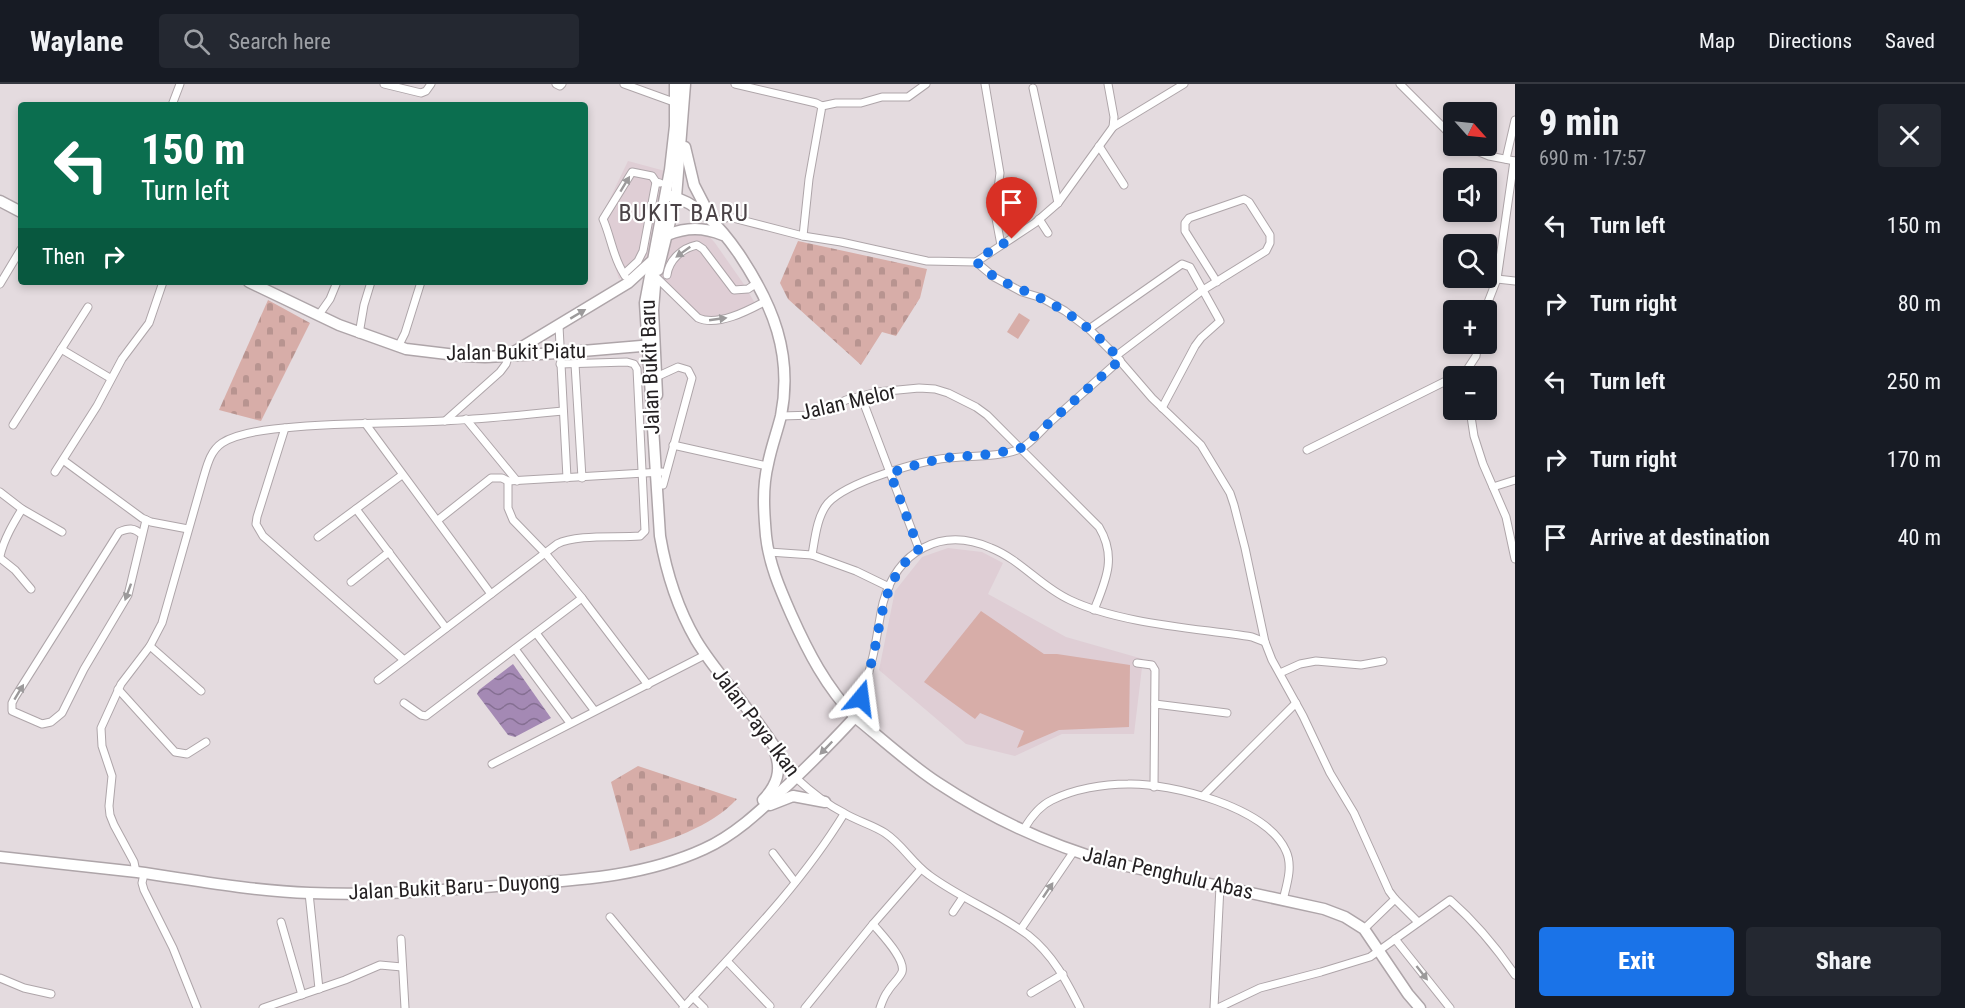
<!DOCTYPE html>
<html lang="en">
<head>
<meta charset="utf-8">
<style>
  :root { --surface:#171b24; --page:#242831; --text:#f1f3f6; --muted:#9ea1a6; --line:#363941; --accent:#1a73e8 }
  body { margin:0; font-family:"Roboto Condensed",sans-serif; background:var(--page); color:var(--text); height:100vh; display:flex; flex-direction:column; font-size:22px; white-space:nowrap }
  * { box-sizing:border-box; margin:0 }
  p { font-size:20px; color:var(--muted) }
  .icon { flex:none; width:33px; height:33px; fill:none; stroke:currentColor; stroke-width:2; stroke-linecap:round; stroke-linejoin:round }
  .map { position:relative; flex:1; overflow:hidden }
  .sheet { display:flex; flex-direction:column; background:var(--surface); width:450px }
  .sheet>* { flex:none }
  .guide { position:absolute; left:18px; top:18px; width:570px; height:183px; border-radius:6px; box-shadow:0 3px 9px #0003; background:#0b6e4f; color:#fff; overflow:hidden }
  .needle { width:39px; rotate:117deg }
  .tools { position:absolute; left:1443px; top:18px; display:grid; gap:12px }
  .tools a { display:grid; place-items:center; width:54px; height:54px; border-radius:6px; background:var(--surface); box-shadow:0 3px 9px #0003; font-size:30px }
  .pin { position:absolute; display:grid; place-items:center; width:51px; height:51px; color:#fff; margin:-62px -26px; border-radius:50% 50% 50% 0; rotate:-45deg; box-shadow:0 0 6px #0007 }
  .pin .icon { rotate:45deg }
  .me { position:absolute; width:66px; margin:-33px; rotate:16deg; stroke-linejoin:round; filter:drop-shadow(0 0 4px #0008) }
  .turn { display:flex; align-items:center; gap:21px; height:126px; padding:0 24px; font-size:27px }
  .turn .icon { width:78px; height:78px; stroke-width:2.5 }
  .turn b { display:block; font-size:42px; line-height:51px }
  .then { display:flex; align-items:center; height:57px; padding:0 24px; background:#0003; gap:12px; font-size:22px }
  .round { display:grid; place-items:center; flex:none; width:63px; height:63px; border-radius:6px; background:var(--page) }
  .overview { display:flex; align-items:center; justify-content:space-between; height:102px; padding:0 24px }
  h1 { font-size:36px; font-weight:800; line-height:45px }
  .action { display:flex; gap:12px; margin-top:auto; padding:12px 24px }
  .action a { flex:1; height:69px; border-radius:6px; background:var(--accent); color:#fff; font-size:24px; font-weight:800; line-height:69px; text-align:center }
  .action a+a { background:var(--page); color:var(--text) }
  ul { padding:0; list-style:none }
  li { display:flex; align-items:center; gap:18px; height:78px; padding:0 24px }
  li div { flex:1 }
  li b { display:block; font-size:22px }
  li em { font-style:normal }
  header { display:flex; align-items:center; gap:36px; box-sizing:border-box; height:84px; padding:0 30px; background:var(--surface); border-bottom:2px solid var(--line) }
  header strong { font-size:28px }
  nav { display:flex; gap:33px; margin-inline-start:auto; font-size:21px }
  .search { width:420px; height:54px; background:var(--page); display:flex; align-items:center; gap:15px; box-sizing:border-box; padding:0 21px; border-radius:6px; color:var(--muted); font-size:22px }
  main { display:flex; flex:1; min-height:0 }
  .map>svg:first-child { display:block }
  .built { fill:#dfced5 }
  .cemetery { fill:url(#cemetery-stones) }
  .green { fill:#d7ada8 }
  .water { fill:url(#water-waves) }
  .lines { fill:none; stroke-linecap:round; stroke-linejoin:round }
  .minor-casing { stroke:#aea5a9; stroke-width:9 }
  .secondary-casing { stroke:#aea5a9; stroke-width:13 }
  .minor { stroke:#fff; stroke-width:7 }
  .secondary { stroke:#fff; stroke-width:10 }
  .oneway { fill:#9c9a9b }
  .route { stroke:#1a73e8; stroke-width:10; stroke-dasharray:0 18 }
  .labels { text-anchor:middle; stroke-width:4.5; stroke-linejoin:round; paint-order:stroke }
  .street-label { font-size:21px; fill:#231f21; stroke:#fff }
  .quarter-label { font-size:24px; letter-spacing:1.5px; fill:#4b4347; stroke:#fff }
</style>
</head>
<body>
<header>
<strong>Waylane</strong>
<div class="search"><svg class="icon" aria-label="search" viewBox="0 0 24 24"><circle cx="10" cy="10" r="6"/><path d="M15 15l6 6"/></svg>Search here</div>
<nav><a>Map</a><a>Directions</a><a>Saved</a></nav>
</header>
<main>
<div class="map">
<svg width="1515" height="924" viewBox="0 0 1515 924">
  <defs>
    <pattern id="cemetery-stones" width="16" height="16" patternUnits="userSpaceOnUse" patternTransform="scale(1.5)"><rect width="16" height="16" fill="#d7ada8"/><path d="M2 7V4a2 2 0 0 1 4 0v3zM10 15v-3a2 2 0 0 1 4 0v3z" fill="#b89490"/></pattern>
    <pattern id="water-waves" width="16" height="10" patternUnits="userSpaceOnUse" patternTransform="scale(1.5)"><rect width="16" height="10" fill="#a489b4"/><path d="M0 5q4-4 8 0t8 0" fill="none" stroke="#856f92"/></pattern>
  </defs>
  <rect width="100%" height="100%" fill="#e4dbdf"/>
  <g class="built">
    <path d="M628,77L665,87L655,135L675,147L701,143L715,159L743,199L759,226L736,236L698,239L639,182L619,195L600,135Z"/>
    <path d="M948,464L982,468L1003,479L988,510L1066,553L1143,575L1134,650H1062L1015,672L966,660L879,586L895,507L922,473Z"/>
  </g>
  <g class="cemetery">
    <path d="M798,157L927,185L920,214L896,252L882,248L861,281L788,215L780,199Z"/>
    <path d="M268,216L310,239L261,337L219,326Z"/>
    <path d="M638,682L737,715C711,743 666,758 630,767L611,698Z"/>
  </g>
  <g class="green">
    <path d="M1019,229L1030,236L1018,255L1007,248Z"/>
    <path d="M981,527L1044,570H1057L1130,581L1129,643L1059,646L1017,664L1024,647L980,629L975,635L924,598Z"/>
  </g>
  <path class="water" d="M513,580L551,634L515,653L508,651L477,610L479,606Z"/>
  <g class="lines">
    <g class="minor-casing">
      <g id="minor">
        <path d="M384,0L421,9L426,7L431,0"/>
        <path d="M556,0L560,2L562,0"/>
        <path d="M624,0L671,17L679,18"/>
        <path d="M735,0L816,19L822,22"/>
        <path d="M985,0L1000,89L995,129L1001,161"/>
        <path d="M1400,0L1454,54"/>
        <path d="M1033,4L1058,119"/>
        <path d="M172,21L180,0"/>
        <path d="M1113,43L1184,0"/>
        <path d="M1099,62L1124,101"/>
        <path d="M1465,62L1489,72L1515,77"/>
        <path d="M1506,75L1515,36"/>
        <path d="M1039,135L1048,149"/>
        <path d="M714,138L729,133L803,152L841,158L927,177L976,178L994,193L1022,208L1042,214L1065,227L1089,245L1114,270L1152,314L1201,361L1230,409L1234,421L1245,464L1265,558L1272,576L1303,632L1330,689L1354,729L1389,807L1395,815L1364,845"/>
        <path d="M803,152L809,95L822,22L836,19H861L882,13H908L926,0"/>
        <path d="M976,178L1035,139L1058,119L1113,43L1114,33L1108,0"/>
        <path d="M624,190C613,174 611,153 603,135L632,88L652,92L656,98"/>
        <path d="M667,191C669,176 682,164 697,161L703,165L734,206L748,205L757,199"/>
        <path d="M625,192L624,190L638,177L643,167L656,98L660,99"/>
        <path d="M656,193L698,234C718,243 749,226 766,217"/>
        <path d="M1497,195L1515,197"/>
        <path d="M0,200L21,165"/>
        <path d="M1485,226L1497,195L1514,77"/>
        <path d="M318,232L330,215L337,198"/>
        <path d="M559,242L567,394"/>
        <path d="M1089,245L1182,180L1190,183L1220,237L1201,254L1195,262L1162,324"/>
        <path d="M359,250L364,221L371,198"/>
        <path d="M398,263L405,249L421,198"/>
        <path d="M61,265L110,294"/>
        <path d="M1116,272L1203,206L1266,167L1270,159V151L1249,118L1244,115L1189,134L1185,139V147L1217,198"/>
        <path d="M575,280L582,394"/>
        <path d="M1463,292L1476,272L1478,260"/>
        <path d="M654,294L678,283L688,286L692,294L663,401"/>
        <path d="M861,312L919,465"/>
        <path d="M1470,326L1474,352L1483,380L1506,433L1515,475"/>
        <path d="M781,332L815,331L846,316L877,308L919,304L935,305L948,309L976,323L987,331L1099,443C1117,473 1106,496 1094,526"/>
        <path d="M466,335L517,397"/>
        <path d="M445,337L500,288L506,280L509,270"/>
        <path d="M365,339L491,510"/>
        <path d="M13,341L88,223"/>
        <path d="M285,344L257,433L256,440L263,452L404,576"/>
        <path d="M673,361L767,382"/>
        <path d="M1307,366L1454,293"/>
        <path d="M63,376L142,434L151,438L188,445"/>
        <path d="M55,388L97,322L122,275L149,239L163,198"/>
        <path d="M508,397V424L513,436L545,469L582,514L648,601"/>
        <path d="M1493,403L1515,396"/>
        <path d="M0,408L22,425L62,448"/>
        <path d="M356,425L446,544"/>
        <path d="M438,436L491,394H502L508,397L662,388"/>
        <path d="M142,451C134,443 128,444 119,448L15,613L12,619V627L42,640L51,638L62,629L84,585L128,511L146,436"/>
        <path d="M318,453L402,391"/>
        <path d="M769,468L812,471"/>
        <path d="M0,472C4,455 13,440 22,425"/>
        <path d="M0,474L15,486L31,505"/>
        <path d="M351,498L389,468"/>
        <path d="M889,503L856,487L812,471C815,454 817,432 828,419C847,398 919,377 948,374C968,372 1002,373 1020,365C1030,360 1040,348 1048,340C1072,319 1096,297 1120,276"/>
        <path d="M536,549L594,626"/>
        <path d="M150,562L201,607"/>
        <path d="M515,565L570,639"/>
        <path d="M1137,579L1152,581L1155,586L1154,703"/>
        <path d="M1280,589L1300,580L1316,577L1361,581L1383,577"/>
        <path d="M378,596L557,460C577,450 616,454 640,452L645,447L637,285L634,280L627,278L560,280"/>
        <path d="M118,605L175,668L187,670L206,658"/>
        <path d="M404,619L421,631L426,632L582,514"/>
        <path d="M1155,620L1227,629"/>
        <path d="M855,633C862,613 868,593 873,572C877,555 879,536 883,519C897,467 941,442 991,464C1021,476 1041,503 1070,516C1121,540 1195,544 1252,553L1265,558"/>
        <path d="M492,680C563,643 634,608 705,571"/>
        <path d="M795,693C810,707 826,720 844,729C857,737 873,741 885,749C903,761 912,779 929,791C960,814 997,828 1028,851C1053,871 1066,896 1080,924"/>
        <path d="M1203,712L1296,619"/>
        <path d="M1024,745C1031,733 1039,722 1052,716C1074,705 1103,700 1128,700C1171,699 1267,723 1286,767C1293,782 1287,800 1283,816"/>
        <path d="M773,769L795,798"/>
        <path d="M136,788L134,778L114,741L110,731L109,722L112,692L102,662L101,644L121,600L150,562L162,539L203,395C207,382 210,367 222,359C236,350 257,347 274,345C331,338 387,340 444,337C484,335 523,331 563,327"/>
        <path d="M144,790L142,799L144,806L173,864L197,924"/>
        <path d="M309,809L319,905"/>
        <path d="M1395,815L1418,838"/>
        <path d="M953,828L963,813"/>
        <path d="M610,833L684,922"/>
        <path d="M281,838L302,911"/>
        <path d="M873,840C881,850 906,875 902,888C899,895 892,900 888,907C884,912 882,918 880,924"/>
        <path d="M1021,845L1074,767"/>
        <path d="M401,855L405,924"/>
        <path d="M1395,855L1450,924"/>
        <path d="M727,877L770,922"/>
        <path d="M0,894L24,904L51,910"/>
        <path d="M1031,909L1063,890"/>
        <path d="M693,913L704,924"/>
        <path d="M263,924L345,896L380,881L402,883"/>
        <path d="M683,924C740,862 800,802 844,730"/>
        <path d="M805,924L873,840L921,785"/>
        <path d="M1214,924L1220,802"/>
        <path d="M1218,924L1260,904L1321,888L1370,873L1450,816C1475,838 1496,863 1515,891"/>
      </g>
    </g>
    <g class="secondary-casing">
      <g id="secondary">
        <path d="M675,0V42L670,86L645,219L660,452C666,487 678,525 696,556C711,581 731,603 748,626C765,647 780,671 795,693"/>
        <path d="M685,63L694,101L710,132"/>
        <path d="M667,111C699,118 721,144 739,170C773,221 793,270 781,332C777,348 771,364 768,380C762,404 764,429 766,452C769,480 780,505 791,530C808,568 826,603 855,633C882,655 909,680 938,699C991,734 1052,762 1113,779L1324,825L1345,833L1364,845L1408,910L1420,924"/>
        <path d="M0,117L21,128"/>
        <path d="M667,151C687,143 703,143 723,151"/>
        <path d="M658,186L676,113L685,0"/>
        <path d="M249,198L339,241L406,265L464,272L485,273L559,269L653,261"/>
        <path d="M655,201L653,226L657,311"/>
        <path d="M512,269L628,199L651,178"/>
        <path d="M763,716C777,701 782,687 775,668"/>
        <path d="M770,721L793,712L825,718"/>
        <path d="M0,773C45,778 91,783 137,788C194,796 252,807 310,809C377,812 444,806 511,801C577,796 643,793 704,765C737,750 764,723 791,698C813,677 834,656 855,633"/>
      </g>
    </g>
    <use href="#minor" class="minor"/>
    <use href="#secondary" class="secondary"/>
  </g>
  <defs><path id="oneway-solid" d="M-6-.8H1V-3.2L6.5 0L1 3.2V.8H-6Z" transform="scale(1.5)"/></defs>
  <g class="oneway">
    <use href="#oneway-solid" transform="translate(625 100) rotate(-59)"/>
    <use href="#oneway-solid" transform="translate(683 168) rotate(144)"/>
    <use href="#oneway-solid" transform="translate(578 230) rotate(-31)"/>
    <use href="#oneway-solid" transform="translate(718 235) rotate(-8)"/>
    <use href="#oneway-solid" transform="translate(128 508) rotate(110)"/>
    <use href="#oneway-solid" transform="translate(19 608) rotate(-59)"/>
    <use href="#oneway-solid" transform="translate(826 664) rotate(134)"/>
    <use href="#oneway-solid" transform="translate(1048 806) rotate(-56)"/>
    <use href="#oneway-solid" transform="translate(1422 889) rotate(52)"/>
  </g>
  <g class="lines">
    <path class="route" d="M861,614C866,599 870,584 874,569C882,529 885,492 919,465L890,389L919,380L944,374L993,370L1021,364L1120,276C1099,251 1073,230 1044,216C1029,208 1013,203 998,195C990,191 984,183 976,178L990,167L1012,155"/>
  </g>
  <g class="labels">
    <g class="street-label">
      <text transform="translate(516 268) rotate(-1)" y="7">Jalan Bukit Piatu</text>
      <text transform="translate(650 283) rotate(-92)" y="7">Jalan Bukit Baru</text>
      <text transform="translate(848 318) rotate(-13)" y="7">Jalan Melor</text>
      <text transform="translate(756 638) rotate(53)" y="7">Jalan Paya Ikan</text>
      <text transform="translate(1168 789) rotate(13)" y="7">Jalan Penghulu Abas</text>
      <text transform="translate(454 803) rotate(-3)" y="7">Jalan Bukit Baru - Duyong</text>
    </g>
    <g class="quarter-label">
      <text x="684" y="137">BUKIT BARU</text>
    </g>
  </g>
</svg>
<div class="tools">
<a><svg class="needle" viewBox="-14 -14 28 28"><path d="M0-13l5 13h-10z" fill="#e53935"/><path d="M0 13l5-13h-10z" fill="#9ea1a6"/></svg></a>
<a><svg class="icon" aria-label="sound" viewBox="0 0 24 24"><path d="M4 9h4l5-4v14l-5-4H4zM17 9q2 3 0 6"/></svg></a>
<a><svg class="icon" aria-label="search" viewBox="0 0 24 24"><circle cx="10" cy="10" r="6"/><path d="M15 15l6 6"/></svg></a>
<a>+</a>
<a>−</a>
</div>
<div class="pin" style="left:1012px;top:155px;background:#d93025"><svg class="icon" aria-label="arrive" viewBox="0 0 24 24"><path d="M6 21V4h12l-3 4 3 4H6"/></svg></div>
<svg class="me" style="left:861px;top:614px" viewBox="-20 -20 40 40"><path d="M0-17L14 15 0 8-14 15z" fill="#1a73e8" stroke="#fff" stroke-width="4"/></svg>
<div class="guide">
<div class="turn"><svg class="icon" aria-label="left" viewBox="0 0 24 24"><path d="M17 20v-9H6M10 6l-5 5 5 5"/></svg><div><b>150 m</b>Turn left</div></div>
<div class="then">Then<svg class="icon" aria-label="right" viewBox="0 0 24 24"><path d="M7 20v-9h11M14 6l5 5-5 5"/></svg></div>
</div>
</div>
<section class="sheet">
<div class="overview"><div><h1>9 min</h1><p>690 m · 17:57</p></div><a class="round"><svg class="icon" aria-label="close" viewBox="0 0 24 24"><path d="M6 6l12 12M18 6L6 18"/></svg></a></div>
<ul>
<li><svg class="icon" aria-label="left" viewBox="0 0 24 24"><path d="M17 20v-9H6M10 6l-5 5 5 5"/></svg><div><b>Turn left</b></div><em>150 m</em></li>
<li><svg class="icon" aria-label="right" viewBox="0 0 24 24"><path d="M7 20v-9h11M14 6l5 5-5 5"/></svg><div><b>Turn right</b></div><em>80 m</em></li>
<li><svg class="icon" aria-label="left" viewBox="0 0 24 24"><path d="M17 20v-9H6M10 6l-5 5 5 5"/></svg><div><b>Turn left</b></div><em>250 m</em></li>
<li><svg class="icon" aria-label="right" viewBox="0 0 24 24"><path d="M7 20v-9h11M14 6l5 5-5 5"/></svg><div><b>Turn right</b></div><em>170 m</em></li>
<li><svg class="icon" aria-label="arrive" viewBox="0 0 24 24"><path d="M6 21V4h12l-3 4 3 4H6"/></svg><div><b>Arrive at destination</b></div><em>40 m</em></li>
</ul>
<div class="action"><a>Exit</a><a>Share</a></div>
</section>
</main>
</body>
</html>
